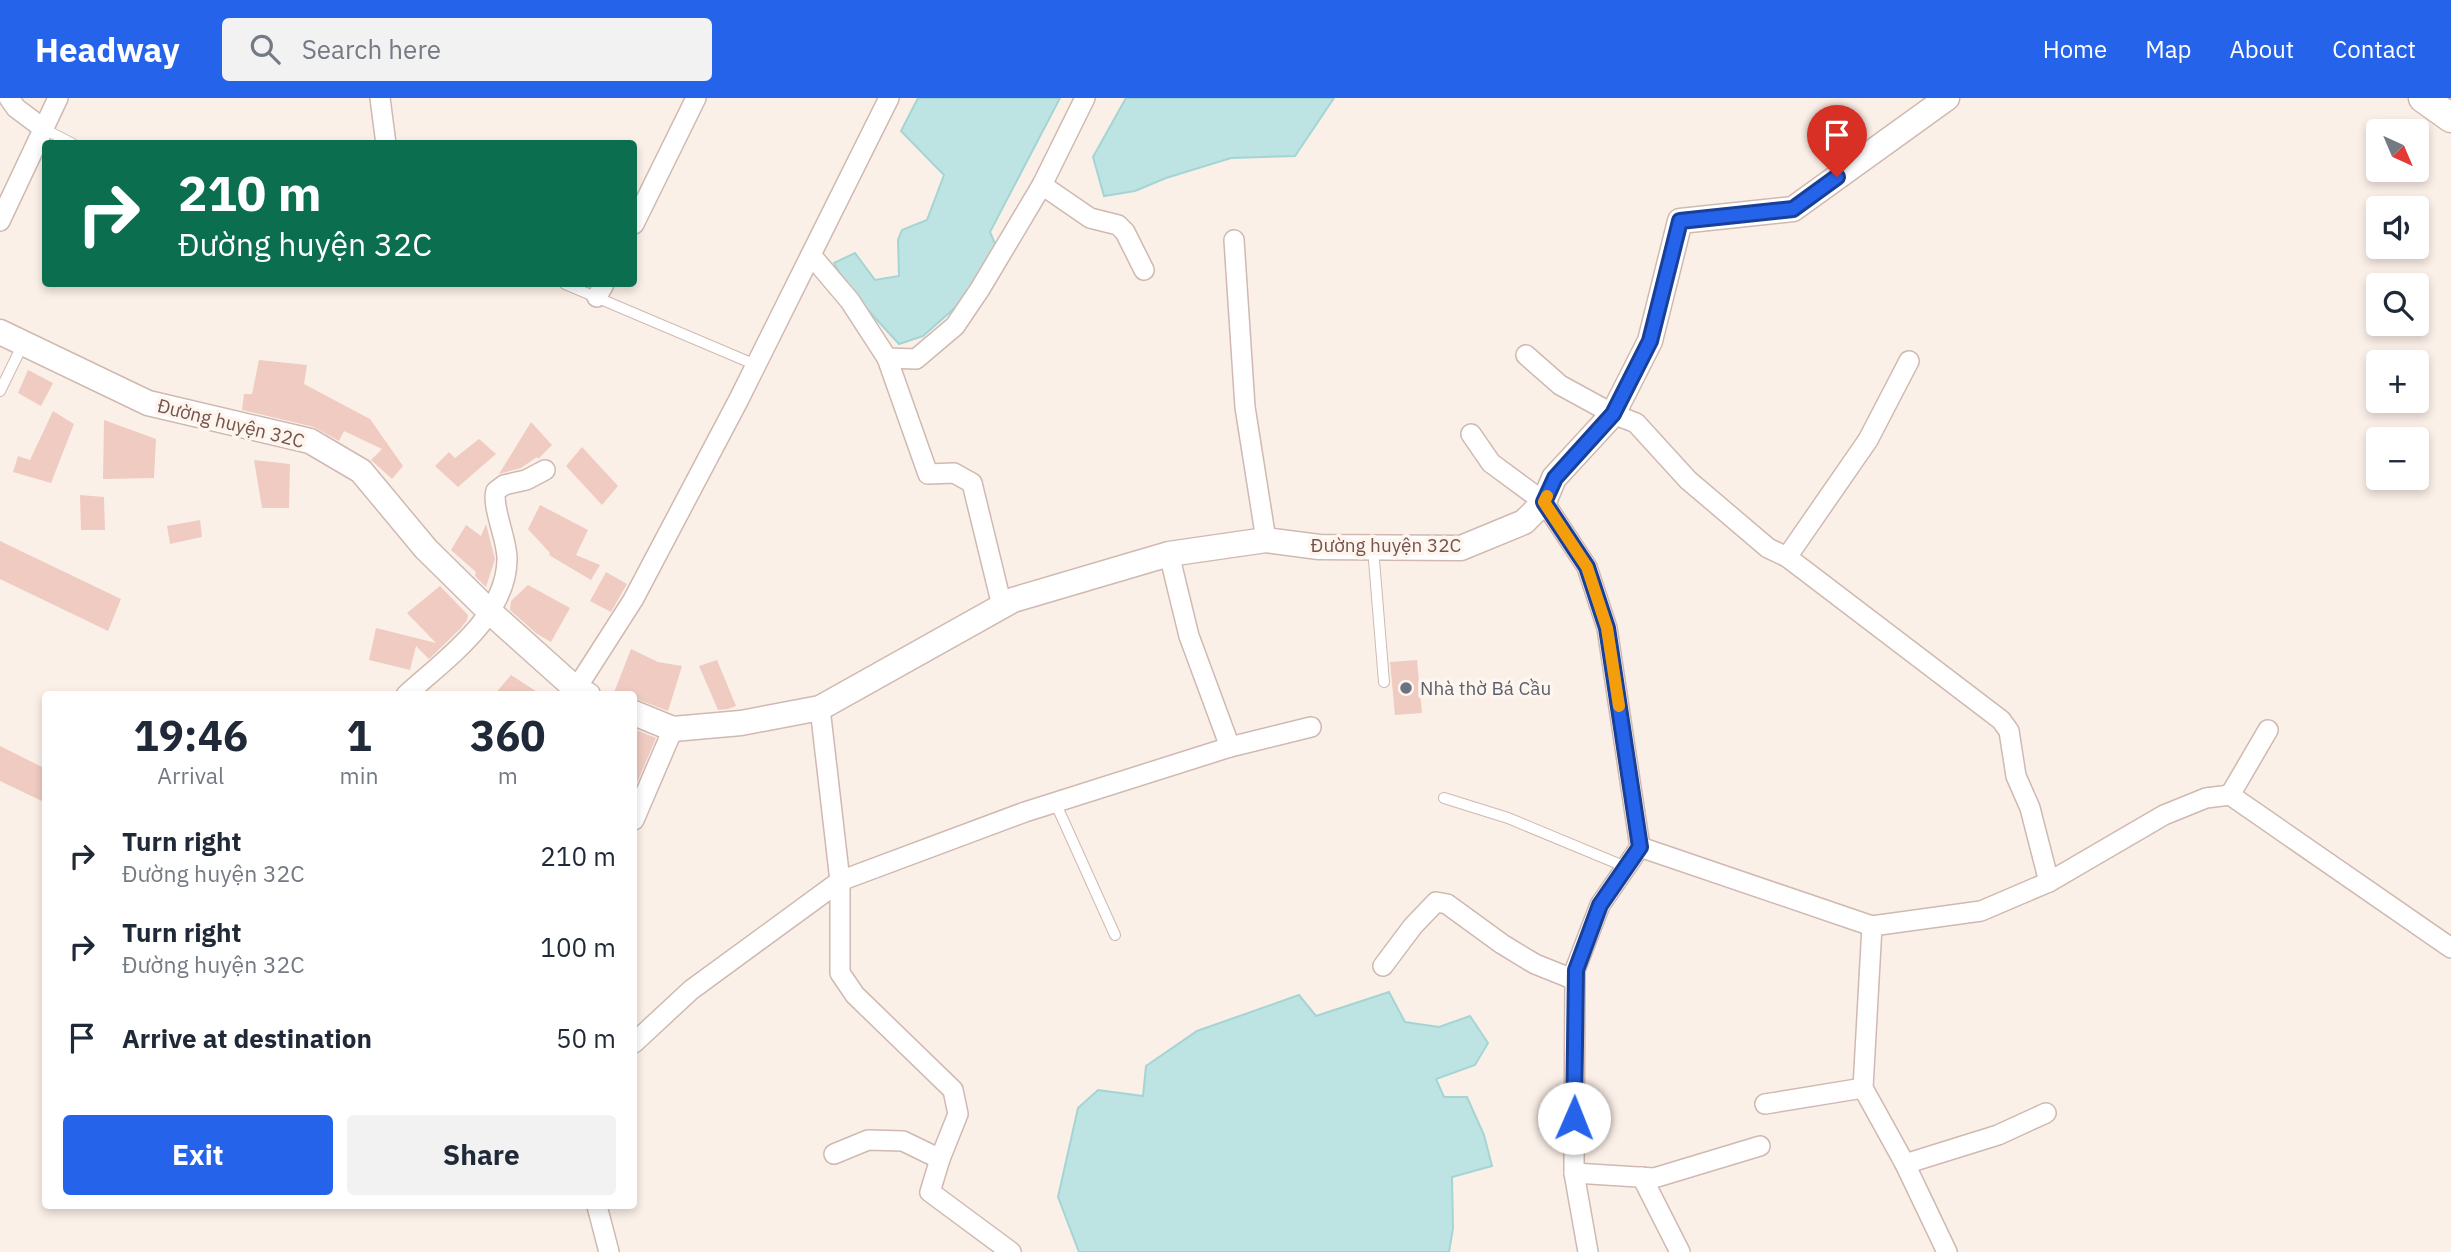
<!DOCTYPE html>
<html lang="en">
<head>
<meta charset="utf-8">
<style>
  :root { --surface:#fff; --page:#f2f2f3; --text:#1f2937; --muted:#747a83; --accent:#2563eb }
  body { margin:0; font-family:"IBM Plex Sans",sans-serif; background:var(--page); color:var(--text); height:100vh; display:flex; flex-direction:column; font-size:26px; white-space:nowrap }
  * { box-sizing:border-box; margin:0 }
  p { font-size:23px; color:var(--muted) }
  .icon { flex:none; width:38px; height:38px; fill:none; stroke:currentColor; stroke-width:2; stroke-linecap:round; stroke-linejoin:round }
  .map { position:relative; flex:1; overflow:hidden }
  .panel { position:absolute; left:42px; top:593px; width:595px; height:518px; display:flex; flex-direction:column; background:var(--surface); border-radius:7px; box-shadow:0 4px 10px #0003 }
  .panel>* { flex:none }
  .hud { position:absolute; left:42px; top:42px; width:595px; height:147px; border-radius:7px; box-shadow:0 4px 10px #0003; background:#0b6e4f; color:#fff; overflow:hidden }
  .needle { width:46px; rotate:136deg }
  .fabs { position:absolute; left:2366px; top:21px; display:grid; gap:14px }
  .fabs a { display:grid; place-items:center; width:63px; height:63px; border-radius:7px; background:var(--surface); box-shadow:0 4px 10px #0003; font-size:35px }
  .pin { position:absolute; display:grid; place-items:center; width:60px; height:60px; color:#fff; margin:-72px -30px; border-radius:50% 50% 50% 0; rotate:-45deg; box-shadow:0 0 7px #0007 }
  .pin .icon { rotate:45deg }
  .me { position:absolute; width:77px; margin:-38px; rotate:1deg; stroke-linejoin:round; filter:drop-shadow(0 0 5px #0008) }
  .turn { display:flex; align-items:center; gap:24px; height:147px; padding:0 21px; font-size:32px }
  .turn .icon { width:91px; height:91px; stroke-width:2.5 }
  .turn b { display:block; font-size:49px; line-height:60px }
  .eta { display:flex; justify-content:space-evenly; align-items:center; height:119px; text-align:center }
  .eta b { font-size:42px; font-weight:800; line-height:49px }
  .primary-button { display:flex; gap:14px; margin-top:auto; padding:14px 21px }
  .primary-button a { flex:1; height:80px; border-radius:7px; background:var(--accent); color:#fff; font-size:28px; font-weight:800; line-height:80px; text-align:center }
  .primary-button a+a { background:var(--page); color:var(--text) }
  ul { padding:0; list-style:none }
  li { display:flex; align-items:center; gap:21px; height:91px; padding:0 21px }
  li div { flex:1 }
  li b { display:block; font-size:26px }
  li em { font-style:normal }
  header { display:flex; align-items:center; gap:42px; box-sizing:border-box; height:98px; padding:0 35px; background:var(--accent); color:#fff }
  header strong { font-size:33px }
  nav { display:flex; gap:38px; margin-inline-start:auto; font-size:24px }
  .search { width:490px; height:63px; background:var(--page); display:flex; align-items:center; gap:18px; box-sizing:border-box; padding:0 24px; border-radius:7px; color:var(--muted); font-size:26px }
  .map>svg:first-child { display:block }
  .water { fill:#bde4e3; stroke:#a4d5d4; stroke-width:2 }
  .building { fill:#efcbc1 }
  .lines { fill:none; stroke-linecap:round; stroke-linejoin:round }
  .service-casing { stroke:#cfb9b1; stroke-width:12 }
  .minor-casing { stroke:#cfb9b1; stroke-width:22 }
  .tertiary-casing { stroke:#cfb9b1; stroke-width:27 }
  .secondary-casing { stroke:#d1b8af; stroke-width:31 }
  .service { stroke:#fff; stroke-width:10 }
  .minor { stroke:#fff; stroke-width:19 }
  .tertiary { stroke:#fff; stroke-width:24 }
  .secondary { stroke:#fff; stroke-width:28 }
  .route-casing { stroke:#184099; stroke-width:18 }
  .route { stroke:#2563eb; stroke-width:12 }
  .slow { stroke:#f59e0b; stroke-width:12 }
  .worship-dot { fill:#6b7280; stroke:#fef5ee; stroke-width:2.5 }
  .labels { text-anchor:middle; stroke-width:7; stroke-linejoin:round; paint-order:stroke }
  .street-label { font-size:19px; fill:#74544d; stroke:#fef5ee }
  .worship-label { font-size:19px; fill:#5b616d; stroke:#fef5ee; text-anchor:start }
</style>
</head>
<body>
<header>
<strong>Headway</strong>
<div class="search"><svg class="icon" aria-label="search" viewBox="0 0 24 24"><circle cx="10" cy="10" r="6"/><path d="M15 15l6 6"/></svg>Search here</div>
<nav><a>Home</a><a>Map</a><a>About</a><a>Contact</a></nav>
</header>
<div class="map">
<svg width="2451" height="1154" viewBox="0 0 2451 1154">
  <rect width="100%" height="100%" fill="#fbf0e8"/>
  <g class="water">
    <path d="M918,0H1060L990,134L997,150L975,192L923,238L899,246L846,188L834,165L855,155L875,182L899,178L898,142L902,132L927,122L944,77L901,33Z"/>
    <path d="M1126,0H1334L1295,58L1231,60L1166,80L1135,93L1104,98L1093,59Z"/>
    <path d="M1389,894L1405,924L1439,929L1470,918L1488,945L1475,967L1436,981L1444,999H1467L1484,1037L1492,1068L1452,1079L1453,1130L1449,1154H1079L1058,1099L1078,1010L1098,992L1143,998L1146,968L1197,933L1299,897L1316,918Z"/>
  </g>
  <g class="building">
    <path d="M259,262L307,267L304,286L370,321L403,368L392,381L371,362L382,351L344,333L339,343L314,329L242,312L244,296H252Z"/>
    <path d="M28,272L53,285L41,308L18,295Z"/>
    <path d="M53,313L74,326L51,385L13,374L18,358L30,362Z"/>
    <path d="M104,322L156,341L154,380L103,381Z"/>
    <path d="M531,324L552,347L538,361L537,359L521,370L499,376Z"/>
    <path d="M479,341L496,356L458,389L435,368L449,354L455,360Z"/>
    <path d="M582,349L618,388L602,407L566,368Z"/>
    <path d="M254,362L290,366L289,410H262Z"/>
    <path d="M80,397L104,399L105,432H81Z"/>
    <path d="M540,407L588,432L576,457L600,467L591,482L549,457L550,455L528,431Z"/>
    <path d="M200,422L202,439L170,446L167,428Z"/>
    <path d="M486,426L495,461L486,489L475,478L476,474L451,452L466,427L481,438Z"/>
    <path d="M0,443L121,501L108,533L0,481Z"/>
    <path d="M606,474L627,486L611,514L590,503Z"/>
    <path d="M528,487L570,510L551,544L537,536L510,512L511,503Z"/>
    <path d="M440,488L468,517L467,522L461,530L429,561L416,548L410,572L369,562L376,530L436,545L407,515Z"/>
    <path d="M631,551L658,564L682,568L668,613L634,600V597H613Z"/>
    <path d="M717,562L736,608L728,611L718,612L699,568Z"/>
    <path d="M1417,562L1422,615L1395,617L1390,564Z"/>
    <path d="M511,577L542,597H494Z"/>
    <path d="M634,631L656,640L634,692Z"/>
    <path d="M0,648L46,671V705L0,683Z"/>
  </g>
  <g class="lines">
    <g class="service-casing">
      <g id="service">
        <path d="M44,31L73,46"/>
        <path d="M565,186L756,267"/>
        <path d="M0,293L23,246"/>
        <path d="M1373,450L1384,584"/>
        <path d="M1444,700L1508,720L1626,769"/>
        <path d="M1055,704L1115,837"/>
      </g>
    </g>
    <g class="minor-casing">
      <g id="minor">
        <path d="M9,0L16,10L44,31"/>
        <path d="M380,0L386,46"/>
        <path d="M1042,87L1090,120L1118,127L1125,134L1144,172"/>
        <path d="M0,123L58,0"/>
        <path d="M634,126L696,0"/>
        <path d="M1234,142L1245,309L1266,442"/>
        <path d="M811,157L850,203L887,260L916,261L955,228L980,191L1042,87L1085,0"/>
        <path d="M597,199L604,186"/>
        <path d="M1526,257L1560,287L1613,316L1636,325L1688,382L1768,450L1787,459L2001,622L2009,633L2016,678L2030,710L2049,784"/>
        <path d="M887,260L928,376L954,375L972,385L1002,508"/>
        <path d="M1471,336L1491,365L1544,404L1587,469L1607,530L1640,749L1600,807L1575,872L1574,1075L1588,1154"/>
        <path d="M1169,456L1189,538L1230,649"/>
        <path d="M1787,459L1868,342L1909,263"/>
        <path d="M576,591L633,502L738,303L889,0"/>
        <path d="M406,597C444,562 506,520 507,462C508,443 491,408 496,393L504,387L526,382L545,372"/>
        <path d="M820,610L840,783V875L855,897L953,992L958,1016L940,1061L930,1094L1011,1154"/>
        <path d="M2230,697L2268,632"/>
        <path d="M634,722L673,631"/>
        <path d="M1640,749L1872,828L1981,813L2049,784L2164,717L2206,700L2230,697L2451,850"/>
        <path d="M1872,828L1863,990L1905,1066L1947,1154"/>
        <path d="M1383,868L1413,828L1436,804L1447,806L1502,846L1535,866L1575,882"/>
        <path d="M634,945L691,892L840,783L1025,714L1230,649L1311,629"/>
        <path d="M1765,1006L1863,990"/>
        <path d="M834,1056L868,1042L903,1043L940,1061"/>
        <path d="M1905,1066L1998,1037L2046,1015"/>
        <path d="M1574,1075L1654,1080L1760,1048"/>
        <path d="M1642,1079L1680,1154"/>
        <path d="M597,1108L609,1154"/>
      </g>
    </g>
    <g class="tertiary-casing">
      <g id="tertiary">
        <path d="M0,234L148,305L310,343L361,373L426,451L490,514L576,591L588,597"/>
        <path d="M634,615L673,631L741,625L820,610L1013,502L1169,456L1266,442L1319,449L1461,450L1524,424L1544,404L1554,380L1613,316L1650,243L1680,123L1793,111L1947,0"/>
      </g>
    </g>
    <g class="secondary-casing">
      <path id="secondary" d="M2423,0L2451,20"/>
    </g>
    <use href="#service" class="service"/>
    <use href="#minor" class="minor"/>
    <use href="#tertiary" class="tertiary"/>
    <use href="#secondary" class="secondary"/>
  </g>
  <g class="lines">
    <g class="route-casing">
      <path id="route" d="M1574,1020L1576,872L1600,807L1640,749L1607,530L1587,469L1544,404L1555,380L1613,316L1650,243L1680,123L1793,111L1837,79"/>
    </g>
    <use href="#route" class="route"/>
    <path class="slow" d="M1547,398L1544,404L1587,469L1607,530L1619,608"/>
  </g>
  <circle class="worship-dot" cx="1406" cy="590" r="7"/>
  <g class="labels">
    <g class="street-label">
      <text transform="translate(231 325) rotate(14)" y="7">Đường huyện 32C</text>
      <text x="1386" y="454">Đường huyện 32C</text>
    </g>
    <g class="worship-label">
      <text x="1420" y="597">Nhà thờ Bá Cầu</text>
    </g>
  </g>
</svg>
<div class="fabs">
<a><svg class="needle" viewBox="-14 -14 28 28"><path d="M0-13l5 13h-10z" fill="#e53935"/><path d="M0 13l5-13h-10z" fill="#747a83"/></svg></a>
<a><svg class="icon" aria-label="sound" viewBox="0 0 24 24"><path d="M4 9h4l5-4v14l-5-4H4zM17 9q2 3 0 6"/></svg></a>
<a><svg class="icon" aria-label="search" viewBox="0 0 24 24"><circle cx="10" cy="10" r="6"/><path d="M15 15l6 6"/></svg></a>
<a>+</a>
<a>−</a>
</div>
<div class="pin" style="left:1837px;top:79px;background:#d93025"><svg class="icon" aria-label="arrive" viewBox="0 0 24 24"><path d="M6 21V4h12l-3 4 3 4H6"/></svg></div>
<svg class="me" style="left:1574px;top:1020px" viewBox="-20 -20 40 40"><circle r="19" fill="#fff"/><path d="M0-13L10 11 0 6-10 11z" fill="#2563eb"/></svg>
<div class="hud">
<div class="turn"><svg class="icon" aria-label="right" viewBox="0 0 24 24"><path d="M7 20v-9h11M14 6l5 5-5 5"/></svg><div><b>210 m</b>Đường huyện 32C</div></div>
</div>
<section class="panel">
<div class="eta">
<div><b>19:46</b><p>Arrival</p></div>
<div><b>1</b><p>min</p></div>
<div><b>360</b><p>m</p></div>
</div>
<ul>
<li><svg class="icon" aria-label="right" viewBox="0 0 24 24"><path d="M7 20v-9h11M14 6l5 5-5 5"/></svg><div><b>Turn right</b><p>Đường huyện 32C</p></div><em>210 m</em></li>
<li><svg class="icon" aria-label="right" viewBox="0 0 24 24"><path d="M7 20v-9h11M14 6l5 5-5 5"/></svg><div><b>Turn right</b><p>Đường huyện 32C</p></div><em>100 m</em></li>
<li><svg class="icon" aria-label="arrive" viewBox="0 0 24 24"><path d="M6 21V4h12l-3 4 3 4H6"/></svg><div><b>Arrive at destination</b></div><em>50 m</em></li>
</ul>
<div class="primary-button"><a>Exit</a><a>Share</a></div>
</section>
</div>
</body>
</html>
